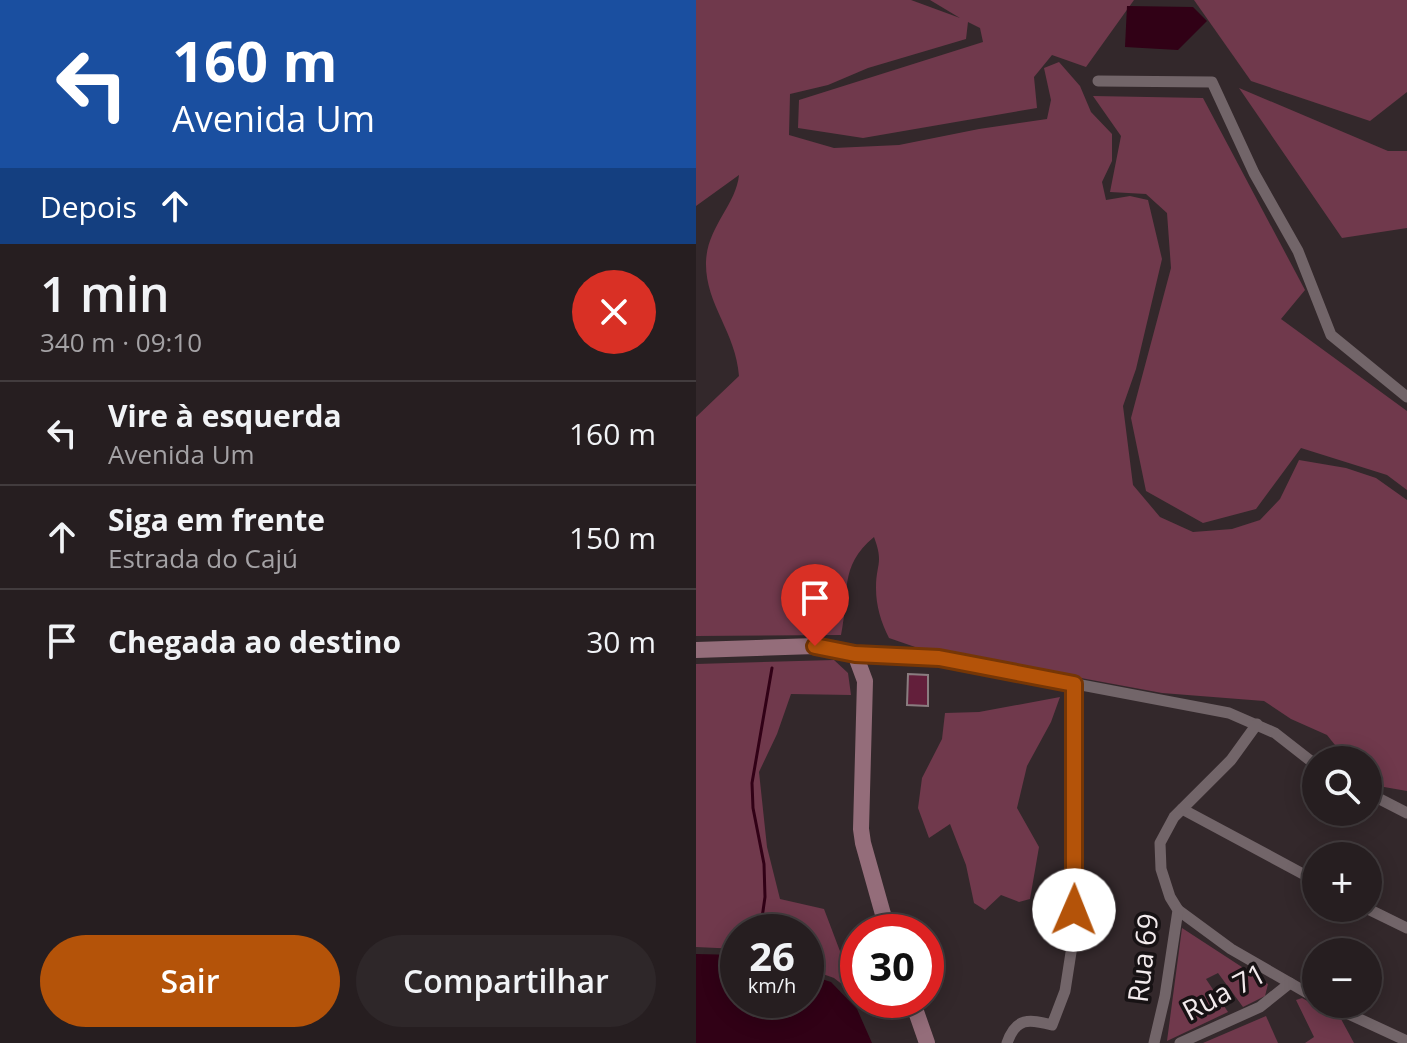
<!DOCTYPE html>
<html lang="pt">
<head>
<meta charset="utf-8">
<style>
  :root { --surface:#261e20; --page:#2e2729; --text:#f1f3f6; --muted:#a4a2a5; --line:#423c3e; --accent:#b45309 }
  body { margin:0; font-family:"Open Sans",sans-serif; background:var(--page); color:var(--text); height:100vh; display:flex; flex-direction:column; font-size:30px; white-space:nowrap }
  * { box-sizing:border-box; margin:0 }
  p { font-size:26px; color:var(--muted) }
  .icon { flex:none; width:44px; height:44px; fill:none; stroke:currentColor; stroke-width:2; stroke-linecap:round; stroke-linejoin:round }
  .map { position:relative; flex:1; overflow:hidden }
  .side { display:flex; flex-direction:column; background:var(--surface); width:696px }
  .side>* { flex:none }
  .banner { background:#1a4fa0; color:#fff; overflow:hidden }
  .controls { position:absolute; left:606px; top:746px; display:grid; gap:16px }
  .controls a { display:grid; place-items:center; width:80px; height:80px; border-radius:50%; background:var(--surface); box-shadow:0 4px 20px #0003,0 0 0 2px var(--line); font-size:40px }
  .speed { position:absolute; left:24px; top:914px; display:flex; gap:16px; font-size:40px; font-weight:700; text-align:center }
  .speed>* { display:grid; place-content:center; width:104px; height:104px; border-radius:50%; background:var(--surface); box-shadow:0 4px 20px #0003,0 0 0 2px var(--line); line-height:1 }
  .speed small { font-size:20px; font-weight:400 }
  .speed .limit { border:12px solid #d22; background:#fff; color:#111 }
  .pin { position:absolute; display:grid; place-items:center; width:68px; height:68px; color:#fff; margin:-82px -34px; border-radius:50% 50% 50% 0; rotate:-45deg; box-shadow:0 0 8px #0007 }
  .pin .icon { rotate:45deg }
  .me { position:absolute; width:88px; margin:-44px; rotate:1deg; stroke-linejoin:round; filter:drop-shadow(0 0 6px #0008) }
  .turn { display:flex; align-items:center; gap:28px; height:168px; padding:0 40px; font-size:36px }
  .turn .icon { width:104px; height:104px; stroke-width:2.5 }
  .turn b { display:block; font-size:56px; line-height:68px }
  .then { display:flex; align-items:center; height:76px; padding:0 40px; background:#0003; gap:16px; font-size:30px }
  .round { display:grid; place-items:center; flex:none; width:84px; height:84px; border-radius:42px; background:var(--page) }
  .overview { display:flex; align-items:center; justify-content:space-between; height:136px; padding:0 40px }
  h1 { font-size:48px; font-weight:600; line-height:60px }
  .primary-button { display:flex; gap:16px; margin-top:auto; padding:16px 40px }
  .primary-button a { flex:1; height:92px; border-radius:48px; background:var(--accent); color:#fff; font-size:32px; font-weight:600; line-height:92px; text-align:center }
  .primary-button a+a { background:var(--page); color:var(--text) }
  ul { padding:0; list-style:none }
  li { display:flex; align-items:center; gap:24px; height:104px; padding:0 40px; border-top:2px solid var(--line) }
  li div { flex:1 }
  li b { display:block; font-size:30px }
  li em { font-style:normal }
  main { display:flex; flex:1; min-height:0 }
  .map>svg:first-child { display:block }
  .green { fill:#70394c }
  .water { fill:#310116 }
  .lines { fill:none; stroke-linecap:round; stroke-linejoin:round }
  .stream { stroke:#310116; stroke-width:3 }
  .building { fill:#631f3b; stroke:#8a7d80; stroke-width:2 }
  .minor { stroke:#726569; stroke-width:11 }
  .secondary { stroke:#946d7a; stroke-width:16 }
  .route-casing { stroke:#753606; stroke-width:20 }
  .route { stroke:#b45309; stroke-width:14 }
  .labels { text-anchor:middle; stroke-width:7; stroke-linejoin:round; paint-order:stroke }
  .street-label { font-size:28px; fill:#f2eaec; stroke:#171214 }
</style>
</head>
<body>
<main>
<section class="side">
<div class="banner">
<div class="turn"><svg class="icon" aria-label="left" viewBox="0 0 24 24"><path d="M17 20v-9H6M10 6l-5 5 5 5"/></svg><div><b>160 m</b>Avenida Um</div></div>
<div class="then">Depois<svg class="icon" aria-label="ahead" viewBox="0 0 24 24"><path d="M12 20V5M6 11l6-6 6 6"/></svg></div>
</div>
<div class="overview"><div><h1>1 min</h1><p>340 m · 09:10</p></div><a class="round" style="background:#d93025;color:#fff"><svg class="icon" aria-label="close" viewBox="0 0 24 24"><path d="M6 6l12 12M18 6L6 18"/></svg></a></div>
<ul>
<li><svg class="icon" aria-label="left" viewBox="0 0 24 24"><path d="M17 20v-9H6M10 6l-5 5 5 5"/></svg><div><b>Vire à esquerda</b><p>Avenida Um</p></div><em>160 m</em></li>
<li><svg class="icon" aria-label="ahead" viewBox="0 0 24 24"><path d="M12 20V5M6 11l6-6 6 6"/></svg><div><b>Siga em frente</b><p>Estrada do Cajú</p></div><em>150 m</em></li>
<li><svg class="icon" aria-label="arrive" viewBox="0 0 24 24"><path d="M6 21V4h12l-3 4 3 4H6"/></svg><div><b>Chegada ao destino</b></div><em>30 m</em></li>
</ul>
<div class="primary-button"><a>Sair</a><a>Compartilhar</a></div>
</section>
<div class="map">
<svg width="711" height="1043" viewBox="0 0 711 1043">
  <rect width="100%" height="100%" fill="#33282b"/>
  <g class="green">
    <path d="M0,0H215L264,18L234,0H438L390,67L356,55L338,77L341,108L167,138L102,128L103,100L287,42L284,28L272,22L270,39L172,68L132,85L94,94L93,135L138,148L203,145L283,129L351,119L355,100L348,68L363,62L384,86L395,112L416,134V161L406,182L410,200L434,196L452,200L466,259L440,369L427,406L437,485L464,517L497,532L536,529L564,520L584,499L603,460L650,468L680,478L711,500V791L688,787L672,776V760H651L631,735L595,719L568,701L466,693L222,648L193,638C185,622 180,606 180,588C180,563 188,564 178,537C142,567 154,593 145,635L0,636V417L43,376C40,332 9,304 10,262C11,227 40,205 43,175L0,206Z"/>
    <path d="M498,0H711V92L674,121L555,81Z"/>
    <path d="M543,88L692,151H711V228L646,238Z"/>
    <path d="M397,96L507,98L609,290L585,319L711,411V490L691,475L605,448L560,509L507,523L450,491L435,418L475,268L471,213L450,194L414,192L425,136Z"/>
    <path d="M138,660L152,673L155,695L95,694L81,734L63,772L71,847L84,899L128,909L161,996L138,978L110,968V932H42V949L0,947V664Z"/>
    <path d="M364,697L355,722L331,766L321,808L343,847L334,899L323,902L305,895L289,910L278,903L270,865L254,824L233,838L222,808L226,778L246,739L249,713L283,712Z"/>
    <path d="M486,928L572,984L569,996L547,1007L522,973L510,979L532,1012L471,1041Z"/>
    <path d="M606,998L645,1019L658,1043H609L618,1037L600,1000Z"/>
    <path d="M570,1016L582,1043H507Z"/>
  </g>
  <g class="water">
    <path d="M431,6L497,7L511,21L482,50L429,47Z"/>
    <path d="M0,954L42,955V1000H110V974L135,982L161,1009L176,1043H0Z"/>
  </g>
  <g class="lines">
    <path class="stream" d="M64,932L69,897L68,864L57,808L56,783L76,668"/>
  </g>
  <path class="building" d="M212,674L232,675V706L211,705Z"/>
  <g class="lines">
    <g class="minor">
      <path d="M402,81L516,82L558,173L602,251L635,335L711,397"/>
      <path d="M159,654L243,658L533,713L579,733L620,765"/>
      <path d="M672,793L711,813"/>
      <path d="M486,809L620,881"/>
      <path d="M670,908L711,928"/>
      <path d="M482,910L535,949L620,998"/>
      <path d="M631,1004L711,1041"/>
      <path d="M311,1043C320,1017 333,1019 356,1025L369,991L376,946L378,684"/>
      <path d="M458,1043L469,996L482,910L474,897L465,869L464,843L478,817L535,760L561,724"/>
      <path d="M484,1043L564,1007L594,983"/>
    </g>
    <g class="secondary">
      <path d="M0,650L119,646L159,654L169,681L165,829L167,843L192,932"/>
      <path d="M216,1000L231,1043"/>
    </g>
  </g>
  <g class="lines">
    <g class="route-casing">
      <path id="route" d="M119,646L159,654L243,658L378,684V910"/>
    </g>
    <use href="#route" class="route"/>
  </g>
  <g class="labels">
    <g class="street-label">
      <text transform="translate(447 958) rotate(-83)" y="10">Rua 69</text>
      <text transform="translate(528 992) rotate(-28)" y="10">Rua 71</text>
    </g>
  </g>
</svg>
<div class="controls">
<a><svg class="icon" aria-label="search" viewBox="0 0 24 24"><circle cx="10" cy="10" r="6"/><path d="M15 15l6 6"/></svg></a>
<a>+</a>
<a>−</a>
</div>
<div class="speed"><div>26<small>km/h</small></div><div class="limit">30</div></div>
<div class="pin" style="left:119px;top:646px;background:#d93025"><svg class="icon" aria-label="arrive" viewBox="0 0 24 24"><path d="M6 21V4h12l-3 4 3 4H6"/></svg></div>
<svg class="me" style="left:378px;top:910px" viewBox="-20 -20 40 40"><circle r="19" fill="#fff"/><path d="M0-13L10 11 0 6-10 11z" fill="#b45309"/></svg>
</div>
</main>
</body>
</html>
